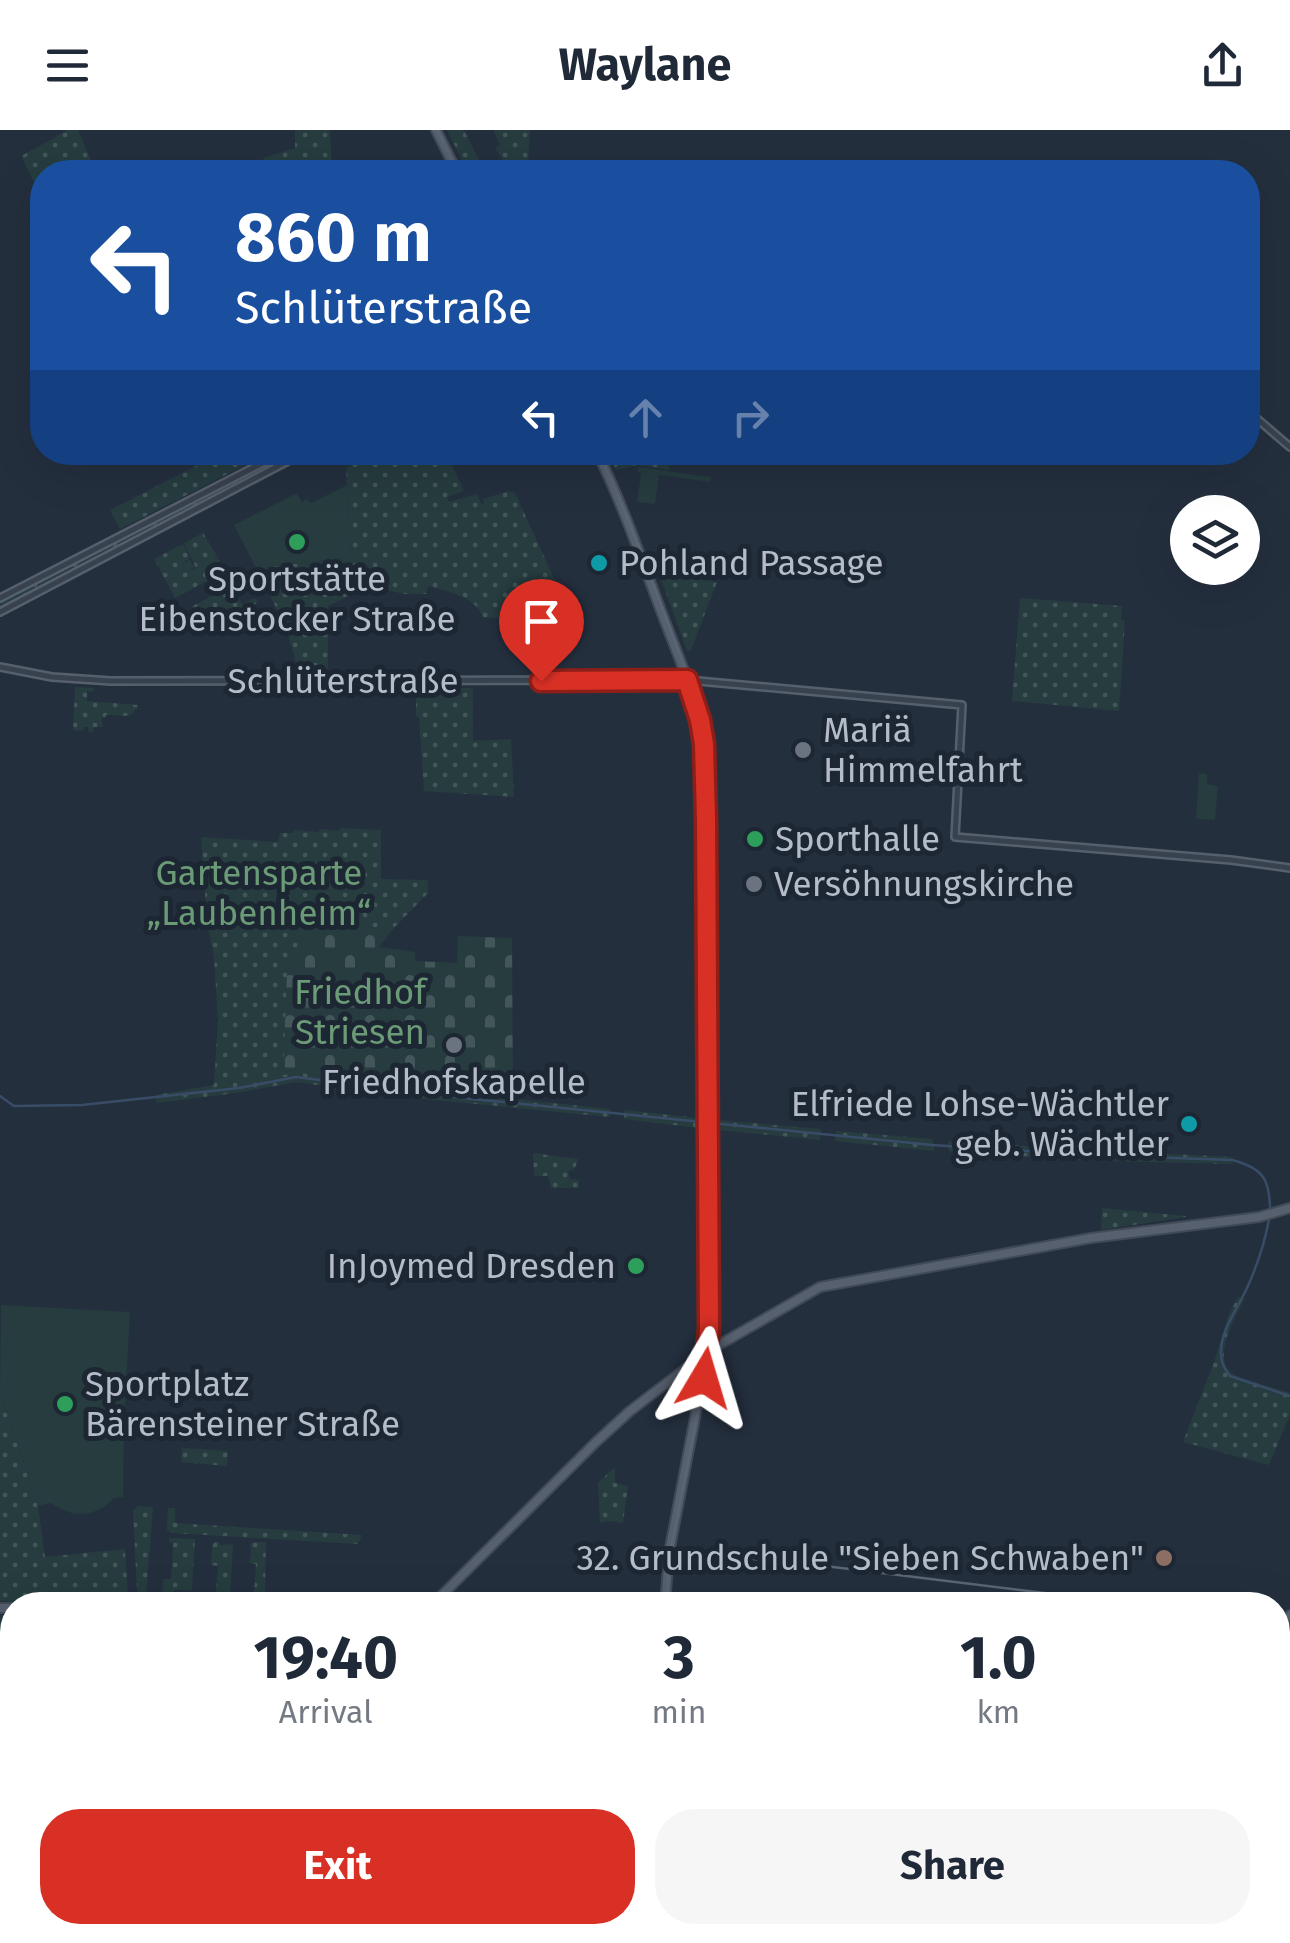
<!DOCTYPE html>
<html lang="en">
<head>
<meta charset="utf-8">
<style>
  :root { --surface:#fff; --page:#f6f6f7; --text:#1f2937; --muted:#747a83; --accent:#d93025 }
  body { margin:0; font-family:"Fira Sans",sans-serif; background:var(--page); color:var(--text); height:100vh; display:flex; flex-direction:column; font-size:38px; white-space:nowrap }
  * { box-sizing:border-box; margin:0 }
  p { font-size:32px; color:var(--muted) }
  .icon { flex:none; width:55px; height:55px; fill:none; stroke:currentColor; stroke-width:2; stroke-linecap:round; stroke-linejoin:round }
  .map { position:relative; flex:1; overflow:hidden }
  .sheet { position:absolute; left:0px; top:1462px; width:1290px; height:352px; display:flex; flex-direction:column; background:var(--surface); border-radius:40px 40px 0 0; box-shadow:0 10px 40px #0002 }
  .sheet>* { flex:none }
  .banner { position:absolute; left:30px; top:30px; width:1230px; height:305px; border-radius:40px; box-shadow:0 10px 40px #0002; background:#1a4fa0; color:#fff; overflow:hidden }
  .buttons { position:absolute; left:1170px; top:365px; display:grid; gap:20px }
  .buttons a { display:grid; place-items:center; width:90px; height:90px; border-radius:50%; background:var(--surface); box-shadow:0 10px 40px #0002; font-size:50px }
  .pin { position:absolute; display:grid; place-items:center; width:85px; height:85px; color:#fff; margin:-102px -42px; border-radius:50% 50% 50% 0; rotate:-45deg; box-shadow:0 0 10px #0007 }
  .pin .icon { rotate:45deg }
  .me { position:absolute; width:110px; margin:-55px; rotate:7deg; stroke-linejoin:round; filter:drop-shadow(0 0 8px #0008) }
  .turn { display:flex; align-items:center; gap:35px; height:210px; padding:0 40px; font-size:45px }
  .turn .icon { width:130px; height:130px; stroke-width:2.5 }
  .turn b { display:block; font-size:70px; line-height:85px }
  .lanes { display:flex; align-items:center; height:95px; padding:0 40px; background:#0003; justify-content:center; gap:50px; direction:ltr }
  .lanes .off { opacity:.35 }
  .eta { display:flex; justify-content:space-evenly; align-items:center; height:170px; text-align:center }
  .eta b { font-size:60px; font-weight:700; line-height:70px }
  .primary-button { display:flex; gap:20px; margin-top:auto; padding:20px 40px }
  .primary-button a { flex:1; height:115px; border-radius:40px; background:var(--accent); color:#fff; font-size:40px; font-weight:700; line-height:115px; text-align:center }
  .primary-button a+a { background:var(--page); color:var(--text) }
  header { display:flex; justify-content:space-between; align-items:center; height:130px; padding:0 40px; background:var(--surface); font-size:45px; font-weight:700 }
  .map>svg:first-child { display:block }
  .green { fill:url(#green-dots) }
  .cemetery { fill:url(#cemetery-stones) }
  .pitch { fill:#263c3f }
  .water { fill:url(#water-rules) }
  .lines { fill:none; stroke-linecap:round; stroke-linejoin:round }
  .stream { stroke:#394c67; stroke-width:2.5 }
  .ferry { stroke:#7c92b1; stroke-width:2.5; stroke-dasharray:12 10; stroke-linecap:butt }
  .minor-casing { stroke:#565f6c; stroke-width:10 }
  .major-casing { stroke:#414a57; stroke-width:12 }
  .minor { stroke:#38414e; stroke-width:5 }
  .major { stroke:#56606e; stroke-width:8 }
  .tram { stroke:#5a6575; stroke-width:2.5 }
  .route-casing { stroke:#8d1f18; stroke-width:25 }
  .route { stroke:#d93025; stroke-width:18 }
  .leisure-dot { fill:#2e9e5b; stroke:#1d2633; stroke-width:4 }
  .culture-dot { fill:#0f9aa8; stroke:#1d2633; stroke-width:4 }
  .worship-dot { fill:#6b7280; stroke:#1d2633; stroke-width:4 }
  .education-dot { fill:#8d6e63; stroke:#1d2633; stroke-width:4 }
  .labels { text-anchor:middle; stroke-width:10; stroke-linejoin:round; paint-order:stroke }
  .poi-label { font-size:35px; fill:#b4bcc9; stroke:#1d2633; text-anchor:start }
  .street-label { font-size:35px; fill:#b4bcc9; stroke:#1d2633 }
  .park-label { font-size:35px; fill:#6b9a76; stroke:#1d2633 }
</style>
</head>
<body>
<header><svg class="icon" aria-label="menu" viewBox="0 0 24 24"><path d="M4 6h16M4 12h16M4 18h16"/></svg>Waylane<svg class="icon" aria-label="share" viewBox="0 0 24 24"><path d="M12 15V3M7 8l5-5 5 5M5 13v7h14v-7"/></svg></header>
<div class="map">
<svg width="1290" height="1813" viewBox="0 0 1290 1813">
  <defs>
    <pattern id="green-dots" width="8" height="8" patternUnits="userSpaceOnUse" patternTransform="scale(2.5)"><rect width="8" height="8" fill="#263c3f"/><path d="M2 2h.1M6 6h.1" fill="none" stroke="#435659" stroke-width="1.8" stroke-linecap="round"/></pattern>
    <pattern id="cemetery-stones" width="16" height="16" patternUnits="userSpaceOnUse" patternTransform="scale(2.5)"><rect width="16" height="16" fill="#263c3f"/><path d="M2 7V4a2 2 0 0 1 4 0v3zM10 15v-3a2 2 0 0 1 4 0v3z" fill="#435659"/></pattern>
    <pattern id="water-rules" width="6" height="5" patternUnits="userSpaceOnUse" patternTransform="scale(2.5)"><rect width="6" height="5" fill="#394c67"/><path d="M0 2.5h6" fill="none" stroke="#53647b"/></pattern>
  </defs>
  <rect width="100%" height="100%" fill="#242f3e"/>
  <g class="green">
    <path d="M68,0H78L96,42H42V68L21,26Z"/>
    <path d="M295,0H330L332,42H270L263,28L295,18Z"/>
    <path d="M447,0H464L485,42H468Z"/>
    <path d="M493,0H530L528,33L525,37L507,36L495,18L500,15Z"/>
    <path d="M221,323H253L257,329L120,399L110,380Z"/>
    <path d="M290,323H301L0,478V472Z"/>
    <path d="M374,323H475L452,335L464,361L447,367L449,372L477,364L482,375L484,374L483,369L508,361L515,363L561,463L536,474L537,493L483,487C475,466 448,462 428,456L426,464H405L367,456L328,476V544L299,543L286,497L258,442L269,437L351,427L346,338Z"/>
    <path d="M608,323H670L669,340L637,335L616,340Z"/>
    <path d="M761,323V322L863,323V325L834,323L833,335L761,329Z"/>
    <path d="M203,403L217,426L214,428L217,427L223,437L220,444L175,468L154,429L183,414L190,428L181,434L190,430L194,437L188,441L196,438L184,413Z"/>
    <path d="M226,444L242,474L255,468L258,472L254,475L256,479L250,482L245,479L196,478L193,480L191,477L223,460L218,450L212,452Z"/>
    <path d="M691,448L717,452L691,520L687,521L661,449Z"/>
    <path d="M1020,468L1122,476L1121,490L1125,491L1119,581L1012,571Z"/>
    <path d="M75,557L94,558V561L87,562V571L138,575V578L129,586L106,585L105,588H101L103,597H94L93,602H89L88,597H84L83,601L73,600Z"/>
    <path d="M416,558H473V611L511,609L514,667L424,661L419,587L416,586Z"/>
    <path d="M341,698L381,700V749L428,750V763L394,798L302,796V819L289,818L302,943L377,954L513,966L514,969L610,979V987L382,965L297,952L236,963L156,973V965L214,955L218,889L214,828L207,792L201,707L278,712L280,703H293L294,700L319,702V699L340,701Z"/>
    <path d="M624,980L698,988V998L624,989Z"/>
    <path d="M717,990L821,999L820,1010L717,1000Z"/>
    <path d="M836,1001L933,1009L934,1021L835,1011Z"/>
    <path d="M948,1011L1091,1020V1031L949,1021Z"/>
    <path d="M1105,1021L1233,1027V1034L1107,1031H1105Z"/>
    <path d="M533,1023L578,1029L575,1038L568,1042L570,1049L579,1050V1058H551L548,1046H534Z"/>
    <path d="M1102,1078L1185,1086L1186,1087L1101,1100Z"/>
    <path d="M1238,1167L1245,1169C1236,1185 1213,1226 1230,1242C1238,1249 1278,1258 1290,1263V1285L1269,1335L1183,1312L1214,1232L1228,1186Z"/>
    <path d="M0,1260L38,1376L45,1427L125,1419L128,1466L120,1475L0,1471Z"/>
    <path d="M182,1318L228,1321L227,1336L181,1332Z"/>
    <path d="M615,1337V1353L628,1356L623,1393L610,1391L600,1393L598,1353Z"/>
    <path d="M138,1376L153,1377L146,1467L154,1469L155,1465L158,1466L156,1475L141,1474L137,1461L133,1381Z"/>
    <path d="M168,1378H175V1393L362,1405L358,1414L171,1403L167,1400Z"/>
    <path d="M169,1408L195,1409L192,1460H174L172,1474L176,1475H162L163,1449H171L173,1413L169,1412Z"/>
    <path d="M216,1411L219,1412L220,1415L233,1414L230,1464L216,1463L218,1436L211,1435L212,1415Z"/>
    <path d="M266,1412L265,1463L254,1462L256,1434L249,1433L251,1425L250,1415L252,1412Z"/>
    <path d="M0,1485L12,1486V1778L0,1794Z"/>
  </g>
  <g class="cemetery">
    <path d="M302,796L394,798L379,817L415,822V831L457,833L458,806L512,808L513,966L377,954L302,943L283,945L288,818H302Z"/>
    <path d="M711,1803V1802L1066,1803L1060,1813H712Z"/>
  </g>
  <g class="pitch">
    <path d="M638,337L710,347V352L659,345L655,374L637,372L641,343L637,342Z"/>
    <path d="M347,355L351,427L269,437L258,442L234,395L297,363L302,372L307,369L311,373Z"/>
    <path d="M1199,643L1207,644V654L1218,656L1215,690L1196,689Z"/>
    <path d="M1,1175L130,1182L124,1288L123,1367L114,1368C95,1388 73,1389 51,1373L38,1376L0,1260Z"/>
    <path d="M1281,1503L1290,1509V1588L1278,1603V1507Z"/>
    <path d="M1089,1803V1802L1154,1803L1148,1813H1084Z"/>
  </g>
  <path class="water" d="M1290,1622V1813H1176L1180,1803L1278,1802V1638Z"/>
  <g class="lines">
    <g class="stream">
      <path d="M0,966L14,976L82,975L239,958L296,947L462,968L932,1015L1089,1025L1232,1030C1263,1038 1270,1049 1270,1081"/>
      <path d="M1269,1089C1265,1112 1257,1136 1247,1158C1238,1178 1220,1201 1221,1224C1221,1233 1225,1239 1230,1246L1290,1266"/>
    </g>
    <g class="ferry">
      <path d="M1278,1737L1290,1720"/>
      <path d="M1238,1813L1243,1802"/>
    </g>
    <g class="minor-casing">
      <g id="minor">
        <path d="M1248,281L1290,317"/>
        <path d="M0,468L284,322"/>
        <path d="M0,482L305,322"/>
        <path d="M0,537L52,547L111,551L687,550L962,575L955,707L1231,730L1290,738"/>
      </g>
    </g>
    <g class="major-casing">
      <g id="major">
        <path d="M436,0L457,42"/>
        <path d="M597,322C623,375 642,431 663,486C680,532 702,577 704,626L709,1215L669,1423L665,1475"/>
        <path d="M679,1244L702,1260"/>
        <path d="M432,1475L596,1312L630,1281L710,1220L820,1157L1091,1108L1259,1087L1290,1078"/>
        <path d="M0,1478H12"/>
        <path d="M1278,1496L1290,1485"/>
        <path d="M697,1802L698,1813"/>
        <path d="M1077,1813L1083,1802"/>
      </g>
    </g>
    <use href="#minor" class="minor"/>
    <use href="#major" class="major"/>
    <g class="tram">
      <path d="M437,0L458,42"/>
      <path d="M598,322C625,378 646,436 668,493C684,536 703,580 706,626L710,1220L670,1423L666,1475"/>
      <path d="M666,1438C670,1427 679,1423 691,1423L825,1436L1142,1475"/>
      <path d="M1278,1490L1290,1484"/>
      <path d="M698,1802L699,1813"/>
    </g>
  </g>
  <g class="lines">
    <g class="route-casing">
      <path id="route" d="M541,551L687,550L700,590L704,614L706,689L709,1198L704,1248"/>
    </g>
    <use href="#route" class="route"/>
  </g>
  <g class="leisure-dot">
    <circle cx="297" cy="412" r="10"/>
    <circle cx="755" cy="709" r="10"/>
    <circle cx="636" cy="1136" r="10"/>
    <circle cx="65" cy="1274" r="10"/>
  </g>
  <g class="culture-dot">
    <circle cx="599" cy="433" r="10"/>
    <circle cx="1189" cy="994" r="10"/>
  </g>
  <g class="worship-dot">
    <circle cx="803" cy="620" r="10"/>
    <circle cx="754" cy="754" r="10"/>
    <circle cx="454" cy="915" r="10"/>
  </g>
  <circle class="education-dot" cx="1164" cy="1428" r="10"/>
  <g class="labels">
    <g class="poi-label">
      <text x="619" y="445">Pohland Passage</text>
      <text x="297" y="461" text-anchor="middle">Sportstätte<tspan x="297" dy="40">Eibenstocker Straße</tspan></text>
      <text x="823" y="612">Mariä<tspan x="823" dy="40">Himmelfahrt</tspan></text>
      <text x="775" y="721">Sporthalle</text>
      <text x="774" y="766">Versöhnungskirche</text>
      <text x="454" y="964" text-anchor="middle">Friedhofskapelle</text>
      <text x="1169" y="986" text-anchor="end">Elfriede Lohse-Wächtler<tspan x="1169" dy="40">geb. Wächtler</tspan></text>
      <text x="616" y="1148" text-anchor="end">InJoymed Dresden</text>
      <text x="85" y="1266">Sportplatz<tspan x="85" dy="40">Bärensteiner Straße</tspan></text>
      <text x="1144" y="1440" text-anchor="end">32. Grundschule "Sieben Schwaben"</text>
    </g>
    <g class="street-label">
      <text x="343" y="563">Schlüterstraße</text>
    </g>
    <g class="park-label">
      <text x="259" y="755">Gartensparte<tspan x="259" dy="40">„Laubenheim“</tspan></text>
      <text x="360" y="874">Friedhof<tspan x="360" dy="40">Striesen</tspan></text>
    </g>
  </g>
</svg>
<div class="buttons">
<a><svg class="icon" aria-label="layers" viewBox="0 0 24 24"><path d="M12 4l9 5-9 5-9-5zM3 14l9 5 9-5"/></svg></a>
</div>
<div class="pin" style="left:541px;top:551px;background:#d93025"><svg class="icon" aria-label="arrive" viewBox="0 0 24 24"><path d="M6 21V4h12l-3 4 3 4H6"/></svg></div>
<svg class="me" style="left:704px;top:1248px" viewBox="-20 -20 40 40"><path d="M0-17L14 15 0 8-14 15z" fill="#d93025" stroke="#fff" stroke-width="4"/></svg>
<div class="banner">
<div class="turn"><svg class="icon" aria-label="left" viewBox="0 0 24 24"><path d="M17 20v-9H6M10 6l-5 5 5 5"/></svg><div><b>860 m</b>Schlüterstraße</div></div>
<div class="lanes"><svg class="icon" aria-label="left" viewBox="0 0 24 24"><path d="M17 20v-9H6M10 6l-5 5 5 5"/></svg><svg class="icon off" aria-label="ahead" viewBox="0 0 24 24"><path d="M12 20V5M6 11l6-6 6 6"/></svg><svg class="icon off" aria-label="right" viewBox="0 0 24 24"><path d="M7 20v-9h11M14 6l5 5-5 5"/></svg></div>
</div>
<section class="sheet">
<div class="eta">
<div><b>19:40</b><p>Arrival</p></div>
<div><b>3</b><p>min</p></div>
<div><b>1.0</b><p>km</p></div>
</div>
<div class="primary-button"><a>Exit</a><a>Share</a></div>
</section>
</div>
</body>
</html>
